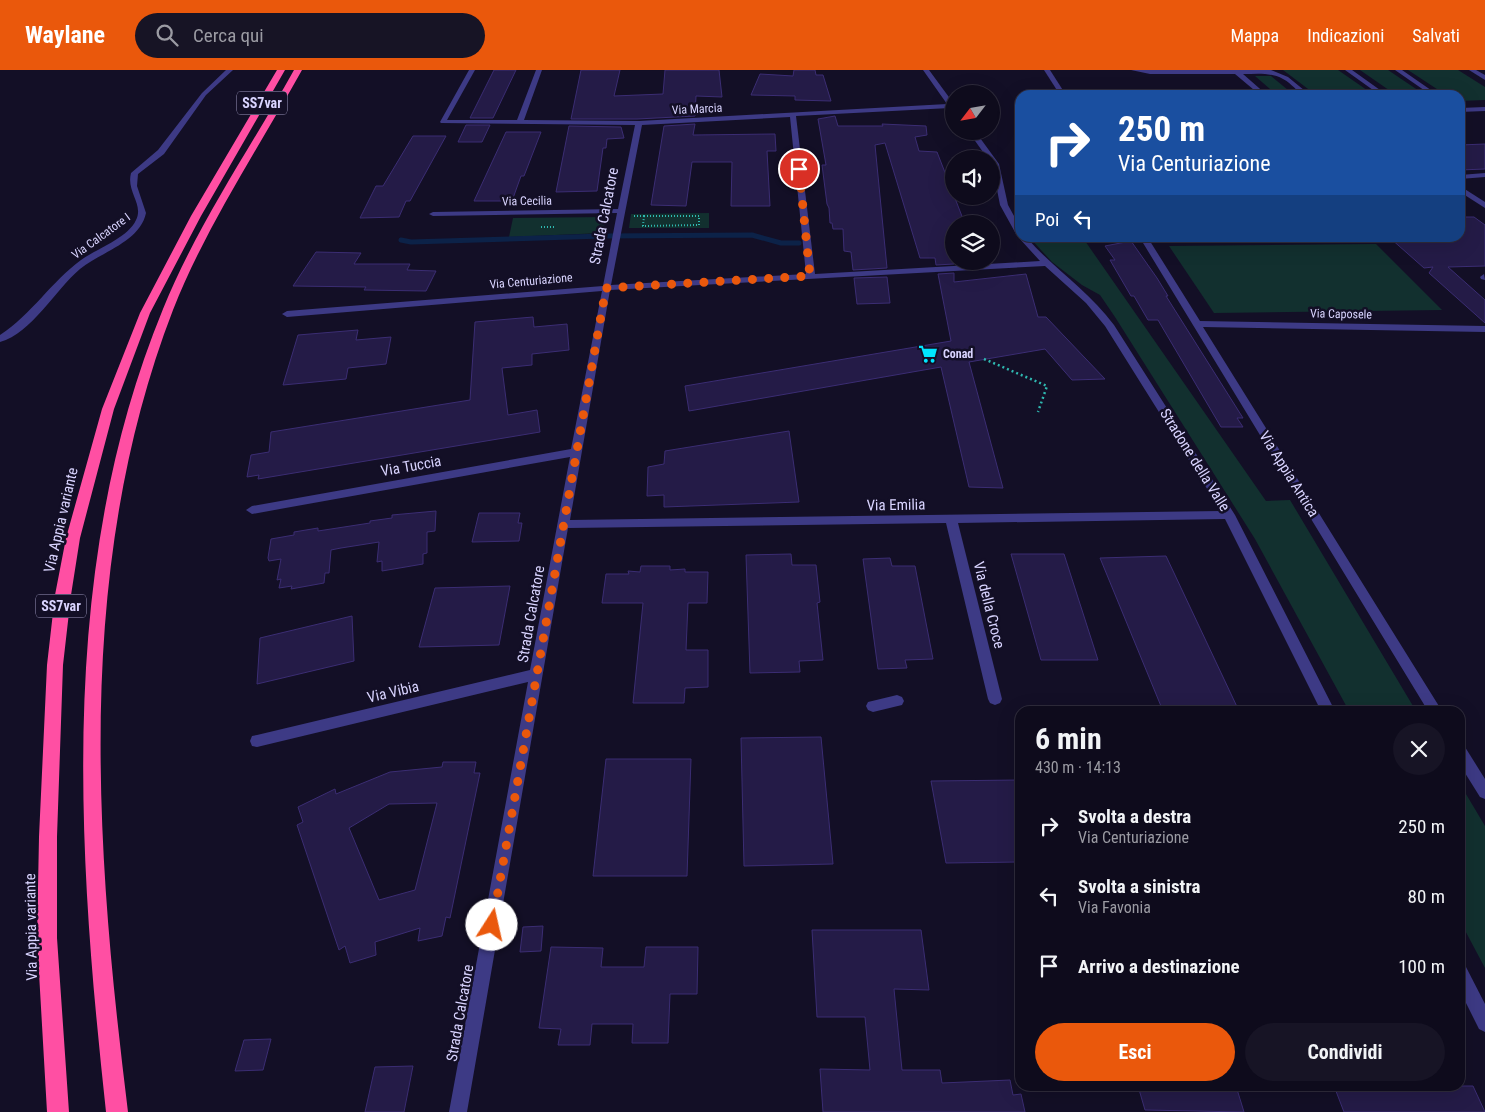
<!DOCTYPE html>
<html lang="it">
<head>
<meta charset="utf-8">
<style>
  :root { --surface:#0e0b1c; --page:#171425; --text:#f1f3f6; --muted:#9b9ba3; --line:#2e2b3b; --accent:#ea580c }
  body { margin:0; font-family:"Roboto Condensed",sans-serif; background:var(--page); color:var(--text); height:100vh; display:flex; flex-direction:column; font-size:19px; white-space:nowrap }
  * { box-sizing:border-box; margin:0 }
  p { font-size:16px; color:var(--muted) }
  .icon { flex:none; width:28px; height:28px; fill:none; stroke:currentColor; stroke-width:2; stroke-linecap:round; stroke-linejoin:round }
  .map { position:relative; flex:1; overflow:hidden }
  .side { position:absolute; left:1015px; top:636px; width:450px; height:385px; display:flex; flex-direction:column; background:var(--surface); border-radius:15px; box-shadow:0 5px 20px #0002,0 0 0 1px var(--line) }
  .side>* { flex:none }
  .banner { position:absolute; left:1015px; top:20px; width:450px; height:152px; border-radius:15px; box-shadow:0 5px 20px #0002,0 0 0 1px var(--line); background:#1a4fa0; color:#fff; overflow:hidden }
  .needle { width:32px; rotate:239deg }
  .tools { position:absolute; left:945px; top:15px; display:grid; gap:10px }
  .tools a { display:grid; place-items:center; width:55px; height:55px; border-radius:50%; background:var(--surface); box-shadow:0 5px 20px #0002,0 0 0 1px var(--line); font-size:25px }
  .pin { position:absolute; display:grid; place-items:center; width:42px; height:42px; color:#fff; margin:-21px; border:2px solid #fff; border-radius:50%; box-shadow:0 1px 5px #0007 }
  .me { position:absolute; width:55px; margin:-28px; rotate:10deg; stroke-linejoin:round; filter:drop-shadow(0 0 4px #0008) }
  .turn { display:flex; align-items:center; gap:18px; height:105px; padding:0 20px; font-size:22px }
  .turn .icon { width:65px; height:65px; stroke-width:2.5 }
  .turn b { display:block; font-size:35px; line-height:42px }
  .then { display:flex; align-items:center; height:48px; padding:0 20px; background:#0003; gap:10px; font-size:19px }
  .round { display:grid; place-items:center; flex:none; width:52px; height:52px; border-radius:26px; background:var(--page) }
  .headline { display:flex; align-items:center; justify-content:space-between; height:85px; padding:0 20px }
  h1 { font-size:30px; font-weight:700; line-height:38px }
  .primary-button { display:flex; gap:10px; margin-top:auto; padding:10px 20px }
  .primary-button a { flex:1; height:58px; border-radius:30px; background:var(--accent); color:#fff; font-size:20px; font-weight:700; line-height:58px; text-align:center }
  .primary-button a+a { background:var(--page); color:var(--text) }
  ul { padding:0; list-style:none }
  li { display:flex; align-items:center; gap:15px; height:70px; padding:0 20px }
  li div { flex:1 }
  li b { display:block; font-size:19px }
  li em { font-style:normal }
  header { display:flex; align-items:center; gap:30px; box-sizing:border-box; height:70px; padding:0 25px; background:var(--accent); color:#fff }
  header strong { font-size:24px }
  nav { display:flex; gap:28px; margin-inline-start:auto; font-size:18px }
  .search { width:350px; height:45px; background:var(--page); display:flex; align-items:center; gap:12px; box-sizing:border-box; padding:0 18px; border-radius:28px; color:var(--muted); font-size:19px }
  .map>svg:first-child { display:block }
  .green { fill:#12302f }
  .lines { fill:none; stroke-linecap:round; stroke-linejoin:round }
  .stream { stroke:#0c2248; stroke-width:5 }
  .building { fill:#241b47; stroke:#3b2d73; fill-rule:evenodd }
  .path-far1 { stroke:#2fb8b0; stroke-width:2; stroke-dasharray:1 2; stroke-linecap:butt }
  .path { stroke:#2fb8b0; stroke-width:2.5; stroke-dasharray:2 3; stroke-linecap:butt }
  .minor { fill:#3d3a85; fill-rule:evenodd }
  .highway { fill:#ff4fa3; fill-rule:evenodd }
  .route { stroke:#ea580c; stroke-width:9; stroke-dasharray:0 16.2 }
  .labels { text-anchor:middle; stroke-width:5; stroke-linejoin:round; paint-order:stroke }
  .far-street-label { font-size:12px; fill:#d9d4ff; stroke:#130f26 }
  .far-poi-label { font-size:12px; font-weight:bold; fill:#d9d4ff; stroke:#130f26; text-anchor:start }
  .shield { fill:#130f26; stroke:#9e99be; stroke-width:1 }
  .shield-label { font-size:14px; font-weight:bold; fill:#d9d4ff }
  .street-label { font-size:15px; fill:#d9d4ff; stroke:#130f26 }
</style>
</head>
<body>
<header>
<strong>Waylane</strong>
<div class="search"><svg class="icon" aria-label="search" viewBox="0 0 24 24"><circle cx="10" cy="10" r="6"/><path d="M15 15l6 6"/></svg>Cerca qui</div>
<nav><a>Mappa</a><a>Indicazioni</a><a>Salvati</a></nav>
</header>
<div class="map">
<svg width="1485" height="1042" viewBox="0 0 1485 1042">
  <rect width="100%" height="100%" fill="#130f26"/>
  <g class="green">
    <path d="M1283,0H1338L1374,25H1316Z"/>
    <path d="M1360,0H1388L1425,25H1396Z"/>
    <path d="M1408,0H1458L1485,17V30L1460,31V25H1446Z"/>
    <path d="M1255,6H1271L1294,25H1277Z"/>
    <path d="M709,143V158H629L631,144Z"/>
    <path d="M606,147L603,163L509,167L513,148Z"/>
    <path d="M1030,168H1083L1266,431L1290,430L1416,641H1349L1255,469L1115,247L1100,225L1082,215L1052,192Z"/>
    <path d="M1376,174L1442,240L1214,243L1169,176Z"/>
    <path d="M1460,714L1485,756V898L1460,851Z"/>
  </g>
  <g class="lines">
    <path class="stream" d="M401,170L411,172L603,166L752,165L781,173H799"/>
  </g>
  <g class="building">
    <path d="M494,0H516L493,48H470Z"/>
    <path d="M581,0H620L614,26L663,24L665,0H719L722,27L696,26L695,46L637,49H571Z"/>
    <path d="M794,0H815L816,5H823L831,31L795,30V26L751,25L760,4L793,6Z"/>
    <path d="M835,46L838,56H883L882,54L926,56L927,65L915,67L919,81L937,82L965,154H954V194L936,195L935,188H920L885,73L875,75L887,198L853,200L851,182L844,181L843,159H833L832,153H830L829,138L827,134L822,95H826L818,49Z"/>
    <path d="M695,54L693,65L775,64L776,81H767L770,136H731L732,92H692L686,136L651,135L664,56Z"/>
    <path d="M466,55H490L482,72H458Z"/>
    <path d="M569,56L621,57L624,68L607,69L606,78H603L597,121L556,122Z"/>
    <path d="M506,62H541L524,106H521L512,131H474Z"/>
    <path d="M413,66H446L410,131H406L399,147L360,148L376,116H383Z"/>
    <path d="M1485,74V99L1460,100V75Z"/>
    <path d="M1460,147H1474L1485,155V196L1448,197L1485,230V253L1429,203L1433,197L1424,198L1390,168H1460Z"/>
    <path d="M1131,171L1157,208L1168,226H1166L1243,348H1237L1243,357H1221L1158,250H1148L1134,226H1131L1110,190H1115L1105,176Z"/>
    <path d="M316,182L361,183L354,194H410L407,200L436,201L426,221L364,220L366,217L293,216Z"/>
    <path d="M954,203V212L1026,204L1038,247H1046L1105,309L1072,310L1045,279L969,292L1003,418L969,417L941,297L689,341L685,316L951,271L938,204Z"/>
    <path d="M887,207L890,233L857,234L854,208Z"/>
    <path d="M533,247L534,257L567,254L569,280L532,284V295L502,298L508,345L537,340L540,362L258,409L259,405L247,407L251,385L269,382L271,362L470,330L475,252Z"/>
    <path d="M358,260L356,270L391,267L386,294L348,298L346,309L283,315L298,265Z"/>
    <path d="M789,361L799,432L664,437V425L647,426L648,397L664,394L665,381Z"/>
    <path d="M436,441L435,461L427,462V483L423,484V494L382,501V491L377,492L379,472L341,478L331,480L329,503H325L324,513L291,519L292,516L279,518L281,509L277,510L281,489L269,491L268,488L271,469L294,465V462L318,458V461L370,453V451L392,448V445Z"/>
    <path d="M479,443H520L518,453H522L519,471L472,472Z"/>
    <path d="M791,484L792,495H816L820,532L817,533L823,590L799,591L800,602L750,603L746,485Z"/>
    <path d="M1011,484H1064L1098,590H1041Z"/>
    <path d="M1166,486L1239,641H1163L1100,488Z"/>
    <path d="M890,488L892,496H915L933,589L905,590L907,598L878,599L863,489Z"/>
    <path d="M641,496H670V500L685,499V502H708L707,533H688L686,580H708V617L685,618L684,633H633L643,533H602L606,504H629L628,501L640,502Z"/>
    <path d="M510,516L499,575L419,577L435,518Z"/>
    <path d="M352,546L354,591L257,614L260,568Z"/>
    <path d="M821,667L833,794L744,796L741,668Z"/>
    <path d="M606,689H691L687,806H593Z"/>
    <path d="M443,692H476L474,703H480L450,848L446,847L442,866L418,871L420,858L375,872L376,885L350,893L345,876L339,880L297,755L303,752L298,737L335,719L336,724L390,702L442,697ZM437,733L415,820L379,830L349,758L389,734Z"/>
    <path d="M1020,710V792L946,793L931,711Z"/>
    <path d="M543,856L541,881L520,882L523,857Z"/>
    <path d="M812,860H921L929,920L894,919L902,1000H940L942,1013L1010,1010L1013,1025L1021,1024L1025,1042H823L820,999L870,1000L865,947H817Z"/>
    <path d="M551,877L603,878L601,897H644L646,877H698L697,924H670L668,973H632L633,954H592L590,975H558L561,959L539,958Z"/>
    <path d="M271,969L263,1000L235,1001L244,970Z"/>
    <path d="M413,996L404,1042H365L375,997Z"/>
    <path d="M1138,1016H1236L1244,1042L1145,1040Z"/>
    <path d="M1334,1016H1473L1485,1042H1344Z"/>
  </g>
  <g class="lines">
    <g class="path-far1">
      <path d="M634,146H644"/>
      <path d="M644,146H699V155L643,156Z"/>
      <path d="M541,157H554"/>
    </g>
    <path class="path" d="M984,289L1047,316L1038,342"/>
    <g class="minor">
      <path d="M226,0H233L206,25L164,84L138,104L137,116L146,143C140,172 101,182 80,199C55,220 32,263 0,272V265C32,244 51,212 81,190C96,179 128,168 136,150C144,134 126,122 131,103L158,80L202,23Z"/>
      <path d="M469,0H475L447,50H517L536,0H542L524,50L639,51L947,34L923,0H929L954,34V41L950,38L796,46L815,204L1040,191L1019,168H1027C1054,199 1089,221 1114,255L1235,445L1335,641H1321L1225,449L958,453L1002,629L1000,633L995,635L990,633L988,629L946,453L568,458L467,1042H449L528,612L257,677L252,676L250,671L252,666L257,665L530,600L570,387L252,444L246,440L252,436L571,379L602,221L287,247L282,244L287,241L603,216L617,143L433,146L429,144L433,142L618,139L635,55L441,53L440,52ZM790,47L806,204L611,215L642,55ZM1045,196L1086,233L1105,256L1221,441L570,450L610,220Z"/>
      <path d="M1044,0H1050L1066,25H1060Z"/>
      <path d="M1131,0H1271L1288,7L1310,25C1298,25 1293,14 1283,9C1270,2 1257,4 1243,4L1267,25H1260L1235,4H1150Z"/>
      <path d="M1345,0H1352L1387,25H1380Z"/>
      <path d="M1395,0H1402L1438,25H1431Z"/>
      <path d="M1469,0H1476L1485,5V10Z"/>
      <path d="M1485,37V41L1460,42V38Z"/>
      <path d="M968,61H975L999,94L1008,135L1020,157V166L1016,164L1000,135L991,89H988Z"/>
      <path d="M1485,103V107L1460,109V105Z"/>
      <path d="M1460,116L1485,132V138L1460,122Z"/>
      <path d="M1140,168H1148L1200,251L1485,256V262L1203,257L1442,641H1428Z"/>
      <path d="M1484,204L1485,210L1481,209L1480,207Z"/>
      <path d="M897,625L902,627L904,631L902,635L873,642L868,640L866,636L868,632Z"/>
      <path d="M1460,675L1465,677L1485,709V729L1480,727L1460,695Z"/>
      <path d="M1460,894L1466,897L1485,934V962L1479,959L1460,921Z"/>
    </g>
    <g class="highway">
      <path d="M277,0H285L201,146L150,243L114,339L80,468L71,525L63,595L57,767V868L69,1042H47L37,868L39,767L47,595L55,525L66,468L102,339L140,243L191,146Z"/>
      <path d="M294,0H302C258,79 206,156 173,240C74,497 95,775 128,1042H106C77,775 58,494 163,239C197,155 250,79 294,0Z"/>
    </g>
  </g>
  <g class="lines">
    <path class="route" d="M492,855L606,218L810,206L799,99"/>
  </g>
  <defs>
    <g id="supermarket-bare" transform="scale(1.5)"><path d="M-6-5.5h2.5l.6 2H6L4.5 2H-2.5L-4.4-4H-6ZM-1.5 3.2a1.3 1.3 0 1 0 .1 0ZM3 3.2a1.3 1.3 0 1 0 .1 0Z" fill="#00e5ff" stroke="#130f26" stroke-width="2.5" paint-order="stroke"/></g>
  </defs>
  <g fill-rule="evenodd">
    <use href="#supermarket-bare" x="928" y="284"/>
  </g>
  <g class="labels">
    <g class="far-street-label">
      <text transform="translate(697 39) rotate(-3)" y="4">Via Marcia</text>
      <text transform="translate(527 131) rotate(-1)" y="4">Via Cecilia</text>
      <text transform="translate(101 166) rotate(-36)" y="4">Via Calcatore I</text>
      <text transform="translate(531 211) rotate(-5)" y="4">Via Centuriazione</text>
      <text transform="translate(1341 244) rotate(1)" y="4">Via Caposele</text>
    </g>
    <g class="far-poi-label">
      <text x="943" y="288">Conad</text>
    </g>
    <g class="shield">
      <rect x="237" y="21.5" width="50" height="23" rx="4"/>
      <rect x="36" y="524.5" width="50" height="23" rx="4"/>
    </g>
    <g class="shield-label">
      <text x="262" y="38">SS7var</text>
      <text x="61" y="541">SS7var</text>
    </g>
    <g class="street-label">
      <text transform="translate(604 146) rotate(-79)" y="5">Strada Calcatore</text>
      <text transform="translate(1195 390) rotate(58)" y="5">Stradone della Valle</text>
      <text transform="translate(411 396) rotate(-10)" y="5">Via Tuccia</text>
      <text transform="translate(1289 404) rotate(58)" y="5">Via Appia Antica</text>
      <text transform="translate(896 435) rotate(-1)" y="5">Via Emilia</text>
      <text transform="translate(61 450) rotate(-77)" y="5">Via Appia variante</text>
      <text transform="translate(989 535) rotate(76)" y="5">Via della Croce</text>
      <text transform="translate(531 544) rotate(-80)" y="5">Strada Calcatore</text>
      <text transform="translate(393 622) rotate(-13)" y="5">Via Vibia</text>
      <text transform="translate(31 857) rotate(-91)" y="5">Via Appia variante</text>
      <text transform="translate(460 943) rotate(-80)" y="5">Strada Calcatore</text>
    </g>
  </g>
</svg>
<div class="tools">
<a><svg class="needle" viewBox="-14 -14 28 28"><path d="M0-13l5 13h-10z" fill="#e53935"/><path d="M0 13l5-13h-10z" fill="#9b9ba3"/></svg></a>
<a><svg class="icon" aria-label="sound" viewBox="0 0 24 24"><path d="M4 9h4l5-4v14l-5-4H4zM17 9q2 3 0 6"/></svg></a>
<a><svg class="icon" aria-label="layers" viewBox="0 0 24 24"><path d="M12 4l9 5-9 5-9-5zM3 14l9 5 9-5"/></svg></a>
</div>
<div class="pin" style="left:799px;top:99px;background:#d93025"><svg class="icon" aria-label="arrive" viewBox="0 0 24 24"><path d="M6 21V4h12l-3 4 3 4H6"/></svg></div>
<svg class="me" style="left:492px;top:855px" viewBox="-20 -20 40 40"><circle r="19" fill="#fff"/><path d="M0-13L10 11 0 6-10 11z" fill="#ea580c"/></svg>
<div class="banner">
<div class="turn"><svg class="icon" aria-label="right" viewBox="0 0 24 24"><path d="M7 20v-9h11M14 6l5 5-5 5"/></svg><div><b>250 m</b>Via Centuriazione</div></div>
<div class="then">Poi<svg class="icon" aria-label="left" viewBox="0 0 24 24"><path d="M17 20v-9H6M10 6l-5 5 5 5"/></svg></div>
</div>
<section class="side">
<div class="headline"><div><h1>6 min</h1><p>430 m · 14:13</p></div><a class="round"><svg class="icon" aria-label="close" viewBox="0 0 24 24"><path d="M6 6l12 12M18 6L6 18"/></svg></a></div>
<ul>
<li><svg class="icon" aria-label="right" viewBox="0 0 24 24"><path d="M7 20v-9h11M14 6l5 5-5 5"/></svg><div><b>Svolta a destra</b><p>Via Centuriazione</p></div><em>250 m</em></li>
<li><svg class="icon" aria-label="left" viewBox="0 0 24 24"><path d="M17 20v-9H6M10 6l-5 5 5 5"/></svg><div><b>Svolta a sinistra</b><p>Via Favonia</p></div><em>80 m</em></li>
<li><svg class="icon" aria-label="arrive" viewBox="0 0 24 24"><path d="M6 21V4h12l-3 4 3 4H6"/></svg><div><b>Arrivo a destinazione</b></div><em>100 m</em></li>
</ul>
<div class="primary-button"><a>Esci</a><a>Condividi</a></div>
</section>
</div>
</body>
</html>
